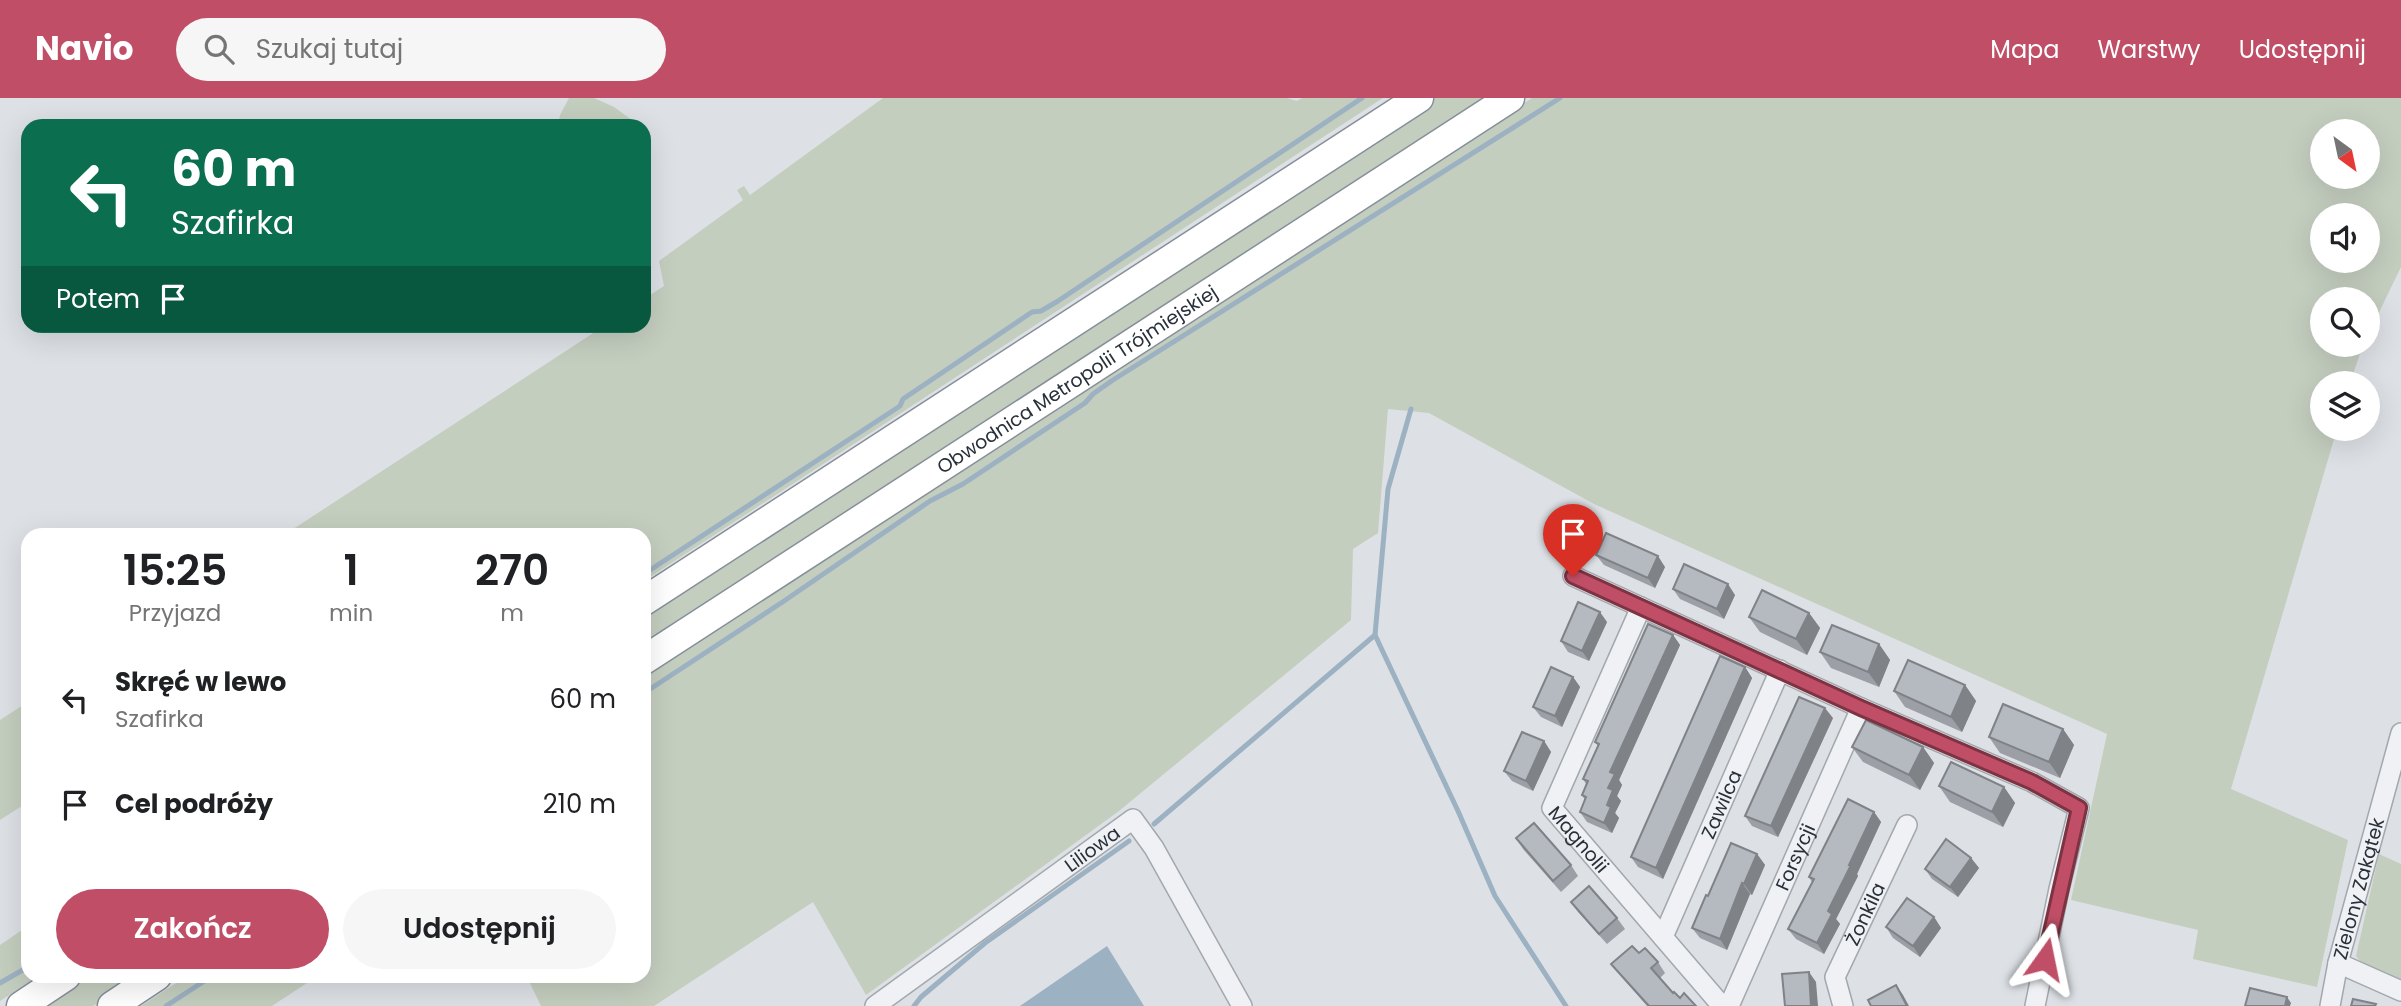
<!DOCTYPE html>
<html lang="pl">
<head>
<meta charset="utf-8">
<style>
  :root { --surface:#fff; --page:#f6f6f6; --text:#202124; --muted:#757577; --accent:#bf4e66 }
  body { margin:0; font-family:Poppins,sans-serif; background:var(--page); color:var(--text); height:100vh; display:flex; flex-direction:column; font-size:26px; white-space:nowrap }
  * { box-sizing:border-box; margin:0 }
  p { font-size:23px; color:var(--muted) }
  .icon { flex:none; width:38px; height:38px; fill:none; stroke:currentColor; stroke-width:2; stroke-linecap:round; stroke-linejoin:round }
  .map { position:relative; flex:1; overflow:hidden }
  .details { position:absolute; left:21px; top:430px; width:630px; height:455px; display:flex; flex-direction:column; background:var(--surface); border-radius:21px; box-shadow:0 7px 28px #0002 }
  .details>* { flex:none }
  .guide { position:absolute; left:21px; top:21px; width:630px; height:214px; border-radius:21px; box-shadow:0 7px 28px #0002; background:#0b6e4f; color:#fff; overflow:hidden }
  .needle { width:46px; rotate:147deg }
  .buttons { position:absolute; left:2310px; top:21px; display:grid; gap:14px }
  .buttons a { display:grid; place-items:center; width:70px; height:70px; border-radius:50%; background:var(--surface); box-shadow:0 7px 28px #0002; font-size:35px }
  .pin { position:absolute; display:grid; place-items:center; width:60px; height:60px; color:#fff; margin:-72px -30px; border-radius:50% 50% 50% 0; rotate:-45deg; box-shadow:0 0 7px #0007 }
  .pin .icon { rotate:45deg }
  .me { position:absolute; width:77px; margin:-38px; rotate:12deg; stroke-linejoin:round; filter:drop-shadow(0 0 5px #0008) }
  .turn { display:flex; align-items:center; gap:24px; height:147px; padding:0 35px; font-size:32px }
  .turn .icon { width:91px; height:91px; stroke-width:2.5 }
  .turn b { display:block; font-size:49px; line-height:60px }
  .then { display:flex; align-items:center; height:66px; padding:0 35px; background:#0003; gap:14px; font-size:26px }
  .eta { display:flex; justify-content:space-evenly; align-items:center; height:119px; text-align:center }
  .eta b { font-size:42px; font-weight:600; line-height:49px }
  .cta { display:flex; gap:14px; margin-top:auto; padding:14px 35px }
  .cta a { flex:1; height:80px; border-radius:42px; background:var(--accent); color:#fff; font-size:28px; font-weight:600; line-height:80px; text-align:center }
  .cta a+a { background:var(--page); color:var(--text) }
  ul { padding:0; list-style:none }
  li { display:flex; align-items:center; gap:21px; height:105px; padding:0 35px }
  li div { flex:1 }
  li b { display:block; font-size:26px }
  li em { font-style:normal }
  header { display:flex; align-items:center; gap:42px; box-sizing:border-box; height:98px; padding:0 35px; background:var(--accent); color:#fff }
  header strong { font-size:33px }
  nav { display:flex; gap:38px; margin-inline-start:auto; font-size:24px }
  .search { width:490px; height:63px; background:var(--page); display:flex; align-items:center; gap:18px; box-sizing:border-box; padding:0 24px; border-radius:38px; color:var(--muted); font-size:26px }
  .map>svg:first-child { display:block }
  .green { fill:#c4cebf; fill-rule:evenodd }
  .water { fill:#9cb1c2 }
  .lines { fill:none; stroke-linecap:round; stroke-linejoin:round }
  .stream { stroke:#9cb1c2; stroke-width:5 }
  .minor-casing { stroke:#a3a8ae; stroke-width:22 }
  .highway-casing { stroke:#868f9a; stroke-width:31 }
  .minor { stroke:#eff1f4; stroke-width:19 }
  .highway { stroke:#fff; stroke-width:28 }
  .wall { fill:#9ca0a6 }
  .shaded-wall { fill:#7f8287 }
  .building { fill:#b5bac1; stroke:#7f8287; stroke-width:2 }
  .route-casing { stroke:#7c3342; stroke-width:18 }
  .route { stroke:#bf4e66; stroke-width:12 }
  .labels { text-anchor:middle; stroke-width:6; stroke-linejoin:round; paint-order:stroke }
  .street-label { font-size:19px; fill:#28303a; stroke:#ecf0f3 }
</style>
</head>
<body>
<header>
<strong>Navio</strong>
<div class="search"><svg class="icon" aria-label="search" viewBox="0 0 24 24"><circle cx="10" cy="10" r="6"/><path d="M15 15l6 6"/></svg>Szukaj tutaj</div>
<nav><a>Mapa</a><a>Warstwy</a><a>Udostępnij</a></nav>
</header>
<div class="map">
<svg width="2401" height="908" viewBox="0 0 2401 908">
  <rect width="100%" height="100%" fill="#dde1e5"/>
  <g class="green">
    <path d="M569,0H594L614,9L640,28H558L560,17Z"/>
    <path d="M883,0H1287L1297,3L1302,0H1383L644,483V438L284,437L604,228H644V201L664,188L659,163L743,102L737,92L744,88L750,97Z"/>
    <path d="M1431,0H1484L644,549V514Z"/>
    <path d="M1532,0H2401V169L2368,237V201H2322V247H2363L2350,285H2322V331H2337L2231,691L2348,742L2317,889L2193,861L2198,832L2071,802L2107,636L1594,406L1429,315L1388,311L1378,435L1353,451L1351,522L1119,713L866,897L813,804L654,908H541L527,879L644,878V580ZM2322,33H2368V79H2322ZM2322,117H2368V163H2322Z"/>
    <path d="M28,604V704L0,722V622Z"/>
    <path d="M2379,756L2401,766V884L2364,868L2356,858Z"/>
    <path d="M28,828V878L38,879L0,903V847Z"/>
    <path d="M187,878H316V879L272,908H141Z"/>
    <path d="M85,879H138L93,908H40Z"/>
  </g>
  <path class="water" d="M1107,848L1144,908H1020Z"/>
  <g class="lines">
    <g class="stream">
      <path d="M644,476L900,308L903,301L1032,214L1041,213L1058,203L1362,0"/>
      <path d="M1375,537L1458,713L1495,798L1566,908"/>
      <path d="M644,595L784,503L930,403L963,386L1085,305L1093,296L1113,282L1560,0"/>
      <path d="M1154,726L1375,537L1388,391L1411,311"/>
      <path d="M0,885L28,869"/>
      <path d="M166,908L212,878"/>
      <path d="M914,908L921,899L985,845L1129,743"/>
    </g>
    <g class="minor-casing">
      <g id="minor">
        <path d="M1573,478L1861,610L2032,684L2079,710L2059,791L2035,908"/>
        <path id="s1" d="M1641,509L1552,710L1722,908"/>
        <path id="s2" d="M1663,839L1780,572"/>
        <path d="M2338,865L2401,893"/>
        <path id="s3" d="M875,908L1133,721L1154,750L1242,908"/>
        <path id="s4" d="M1729,908L1861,610"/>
        <path id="s5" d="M1843,908L1835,879L1907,727"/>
        <path id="s6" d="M2330,908L2338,865L2401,635"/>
      </g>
    </g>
    <g class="highway-casing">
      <g id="highway">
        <path d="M644,503L1419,0"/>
        <path id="s7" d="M644,562L1510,0"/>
        <path d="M21,908L66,878"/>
        <path d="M112,908L157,878"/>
      </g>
    </g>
    <use href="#minor" class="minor"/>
    <use href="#highway" class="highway"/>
  </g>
  <g class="wall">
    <path d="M1596,457L1665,469L1655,490L1604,467Z"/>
    <path d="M1673,491L1735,497L1724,521L1680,501Z"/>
    <path d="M1809,515L1820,530L1807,557L1760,534L1749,519Z"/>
    <path d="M1607,524L1589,563L1568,554L1561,543Z"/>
    <path d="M1673,537L1680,547L1619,682L1622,687L1617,698L1621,703L1615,715L1619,720L1612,735L1587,724L1580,714L1585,702L1582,697L1586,686L1583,681L1598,648L1595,644Z"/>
    <path d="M1879,546L1890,562L1879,589L1831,570L1820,554Z"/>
    <path d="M1745,569L1752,580L1663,781L1638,769L1631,759Z"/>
    <path d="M1573,579L1580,589L1562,629L1541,619L1533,609Z"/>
    <path d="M1965,587L1976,603L1962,634L1905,609L1894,593Z"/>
    <path d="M1833,620L1778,739L1752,728L1745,718Z"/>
    <path d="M2063,631L2074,647L2060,680L2000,655L1989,639Z"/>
    <path d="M1544,643L1551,654L1533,693L1512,683L1504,673Z"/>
    <path d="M1852,649H1923L1934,665L1920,692L1863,664Z"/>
    <path d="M1939,688L2004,689L2015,705L2003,729L1950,704Z"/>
    <path d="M1874,714L1881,724L1857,776L1858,778L1836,821L1840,826L1824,856L1796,841L1788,831L1812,784L1809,779Z"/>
    <path d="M1516,740L1571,767L1578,778L1561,794L1523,751Z"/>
    <path d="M1757,756L1765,767L1752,797L1750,796L1727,852L1700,840L1692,830L1708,798Z"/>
    <path d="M1971,760L1979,770L1958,799L1932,781L1925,771Z"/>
    <path d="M1571,804L1617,820L1625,831L1607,846L1578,814Z"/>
    <path d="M1934,819L1941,830L1920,859L1893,840L1886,829Z"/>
    <path d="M1639,855L1658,864L1665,875L1660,880L1673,895L1680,900L1696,908H1647L1619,876L1611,866Z"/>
  </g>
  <g class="shaded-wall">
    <path d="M1658,458L1665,469L1655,490L1648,480Z"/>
    <path d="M1728,486L1735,497L1724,521L1717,511Z"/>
    <path d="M1600,514L1607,524L1589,563L1582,553Z"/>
    <path d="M1809,515L1820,530L1807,557L1796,541Z"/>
    <path d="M1673,537L1680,547L1619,682L1622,687L1617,698L1621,703L1615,715L1619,720L1612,735L1604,725L1610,674Z"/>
    <path d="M1879,546L1890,562L1879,589L1868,574Z"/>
    <path d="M1745,569L1752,580L1663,781L1656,770Z"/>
    <path d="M1573,579L1580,589L1562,629L1555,618Z"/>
    <path d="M1965,587L1976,603L1962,634L1951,619Z"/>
    <path d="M1825,610L1833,620L1778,739L1771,728Z"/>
    <path d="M2063,631L2074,647L2060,680L2049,664Z"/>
    <path d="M1544,643L1551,654L1533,693L1526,683Z"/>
    <path d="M1923,649L1934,665L1920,692L1909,677Z"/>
    <path d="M2004,689L2015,705L2003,729L1992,714Z"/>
    <path d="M1874,714L1881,724L1857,776L1858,778L1836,821L1840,826L1824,856L1817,845L1828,813Z"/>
    <path d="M1757,756L1765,767L1752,797L1744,786Z"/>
    <path d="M1971,760L1979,770L1958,799L1950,789Z"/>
    <path d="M1742,785L1750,796L1727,852L1720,841Z"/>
    <path d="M1934,819L1941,830L1920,859L1913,848Z"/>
    <path d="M1809,874L1816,884L1818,908H1811Z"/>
    <path d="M1896,887L1903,897L1909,908H1907Z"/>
    <path d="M2287,899L2291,905L2290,908H2285Z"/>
  </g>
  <g class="building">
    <path d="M1606,435L1658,458L1648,480L1596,457Z"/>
    <path d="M1684,466L1728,486L1717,511L1673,491Z"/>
    <path d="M1762,492L1809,515L1796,541L1749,519Z"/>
    <path d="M1578,504L1600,514L1582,553L1561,543Z"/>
    <path d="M1648,526L1673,537L1610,674L1615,676L1608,690L1613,692L1607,707L1611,709L1604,725L1580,714L1586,699L1582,697L1588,683L1583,681L1599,646L1595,644Z"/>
    <path d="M1832,527L1879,546L1868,574L1820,554Z"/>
    <path d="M1720,558L1745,569L1656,770L1631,759Z"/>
    <path d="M1908,562L1965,587L1951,619L1894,593Z"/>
    <path d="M1551,569L1573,579L1555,618L1533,609Z"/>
    <path d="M1799,599L1825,610L1771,728L1745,718Z"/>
    <path d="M2003,606L2063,631L2049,664L1989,639Z"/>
    <path d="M1866,622L1923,649L1909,677L1852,649Z"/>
    <path d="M1522,634L1544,643L1526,683L1504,673Z"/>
    <path d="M1951,664L2004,689L1992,714L1939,688Z"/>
    <path d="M1848,701L1874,714L1849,767H1851L1828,813L1832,816L1817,845L1788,831L1814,781L1809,779Z"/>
    <path d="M1534,725L1571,767L1553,783L1516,740Z"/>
    <path d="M1946,741L1971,760L1950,789L1925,771Z"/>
    <path d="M1731,745L1757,756L1744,786L1742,785L1720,841L1692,830L1706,797L1708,798Z"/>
    <path d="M1589,788L1617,820L1599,836L1571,804Z"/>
    <path d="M1907,800L1934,819L1913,848L1886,829Z"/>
    <path d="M1632,848L1639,855L1645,850L1658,864L1651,870L1673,895L1674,894L1680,900L1684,895L1696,908H1649L1611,866Z"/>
    <path d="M1809,874L1811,908H1785L1782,876Z"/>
    <path d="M1896,887L1907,908H1871L1868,902Z"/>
    <path d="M2250,890L2287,899L2285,908H2245Z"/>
    <path d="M2353,901L2376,906L2375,908H2351Z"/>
  </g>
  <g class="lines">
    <g class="route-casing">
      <path id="route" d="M1573,478L1861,610L2032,684L2079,710L2045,861"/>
    </g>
    <use href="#route" class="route"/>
  </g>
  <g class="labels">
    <g class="street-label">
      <text dy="7" stroke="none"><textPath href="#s7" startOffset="516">Obwodnica Metropolii Trójmiejskiej</textPath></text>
      <text dy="7" stroke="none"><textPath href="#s2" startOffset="145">Zawilca</textPath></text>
      <text dy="7" stroke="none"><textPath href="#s1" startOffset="261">Magnolii</textPath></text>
      <text dy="7" stroke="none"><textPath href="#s3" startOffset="268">Liliowa</textPath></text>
      <text dy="7" stroke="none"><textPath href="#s4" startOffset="163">Forsycji</textPath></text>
      <text dy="7" stroke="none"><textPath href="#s6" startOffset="121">Zielony Zakątek</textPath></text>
      <text dy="7" stroke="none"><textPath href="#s5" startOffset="100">Żonkila</textPath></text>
    </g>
  </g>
</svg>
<div class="buttons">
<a><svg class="needle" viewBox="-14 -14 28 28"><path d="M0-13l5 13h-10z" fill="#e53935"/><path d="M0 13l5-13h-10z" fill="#757577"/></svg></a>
<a><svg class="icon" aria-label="sound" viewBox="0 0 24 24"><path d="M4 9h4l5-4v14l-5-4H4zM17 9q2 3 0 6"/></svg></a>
<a><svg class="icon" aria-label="search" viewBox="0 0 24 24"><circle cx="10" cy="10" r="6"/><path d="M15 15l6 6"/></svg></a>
<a><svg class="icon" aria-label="layers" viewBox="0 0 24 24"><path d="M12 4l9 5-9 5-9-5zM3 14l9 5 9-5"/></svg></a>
</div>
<div class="pin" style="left:1573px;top:478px;background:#d93025"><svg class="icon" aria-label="arrive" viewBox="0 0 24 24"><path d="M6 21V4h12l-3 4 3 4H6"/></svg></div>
<svg class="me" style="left:2045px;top:861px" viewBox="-20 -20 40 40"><path d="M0-17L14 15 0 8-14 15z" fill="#bf4e66" stroke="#fff" stroke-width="4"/></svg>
<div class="guide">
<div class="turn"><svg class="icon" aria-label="left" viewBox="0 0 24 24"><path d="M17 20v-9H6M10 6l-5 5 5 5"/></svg><div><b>60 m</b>Szafirka</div></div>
<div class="then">Potem<svg class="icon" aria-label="arrive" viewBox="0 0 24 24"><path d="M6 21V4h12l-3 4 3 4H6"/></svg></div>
</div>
<section class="details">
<div class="eta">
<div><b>15:25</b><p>Przyjazd</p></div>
<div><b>1</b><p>min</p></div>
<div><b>270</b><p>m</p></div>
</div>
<ul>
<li><svg class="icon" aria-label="left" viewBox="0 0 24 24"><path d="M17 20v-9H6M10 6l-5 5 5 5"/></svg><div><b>Skręć w lewo</b><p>Szafirka</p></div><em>60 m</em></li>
<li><svg class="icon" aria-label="arrive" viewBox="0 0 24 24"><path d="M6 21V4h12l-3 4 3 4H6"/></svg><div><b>Cel podróży</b></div><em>210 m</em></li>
</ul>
<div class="cta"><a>Zakończ</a><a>Udostępnij</a></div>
</section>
</div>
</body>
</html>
